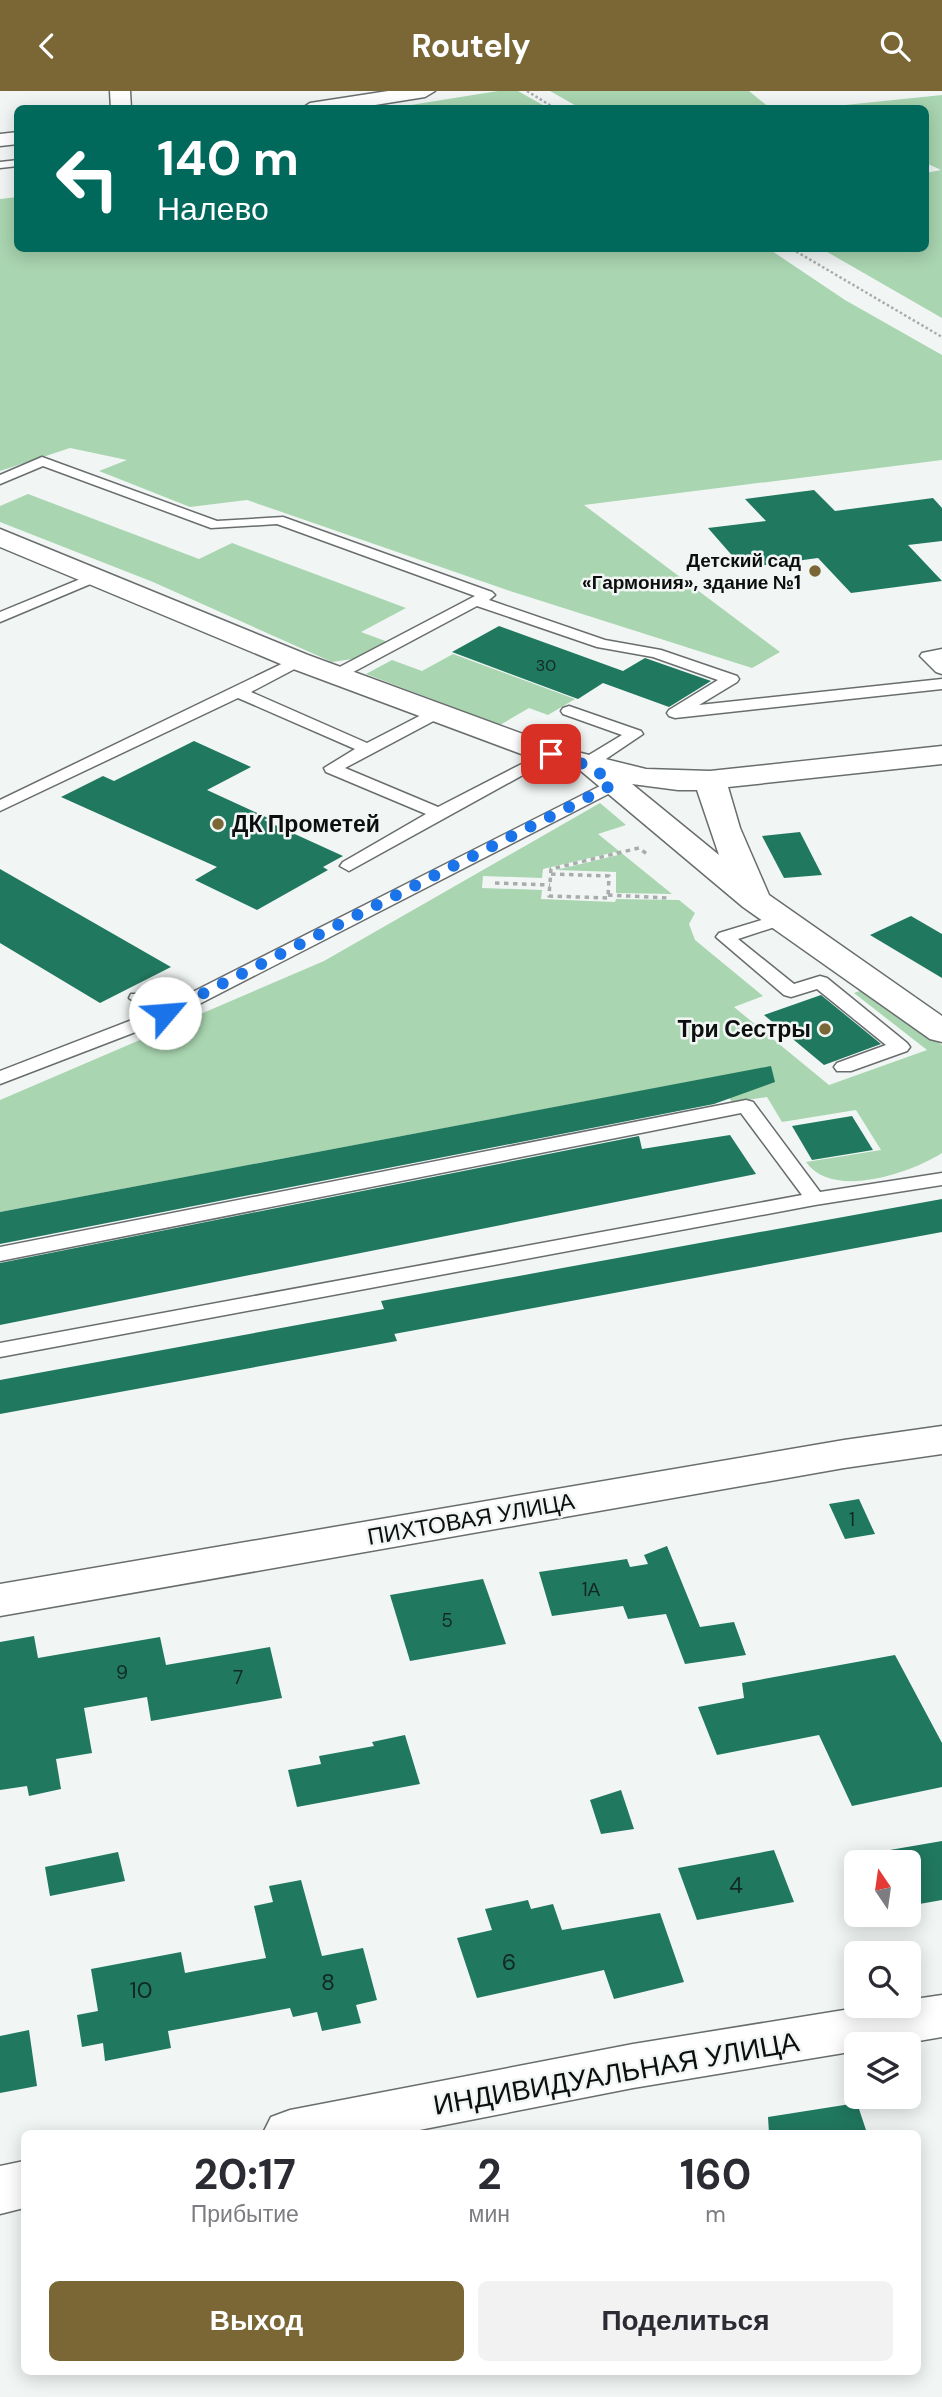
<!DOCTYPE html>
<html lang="ru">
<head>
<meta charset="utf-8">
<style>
  :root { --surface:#fff; --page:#f2f2f3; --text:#2b2b33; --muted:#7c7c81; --accent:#7a6735 }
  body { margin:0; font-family:"DM Sans",sans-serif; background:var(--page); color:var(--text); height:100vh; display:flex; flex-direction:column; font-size:26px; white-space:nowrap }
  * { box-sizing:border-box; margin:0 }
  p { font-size:23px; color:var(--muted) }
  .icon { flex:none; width:38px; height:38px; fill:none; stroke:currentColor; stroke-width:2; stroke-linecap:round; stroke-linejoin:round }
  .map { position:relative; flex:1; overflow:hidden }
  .sheet { position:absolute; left:21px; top:2039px; width:900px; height:245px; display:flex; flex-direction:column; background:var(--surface); border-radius:10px; box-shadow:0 4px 18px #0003 }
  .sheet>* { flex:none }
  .guide { position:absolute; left:14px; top:14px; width:915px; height:147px; border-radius:10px; box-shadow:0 4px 18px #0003; background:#00695c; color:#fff; overflow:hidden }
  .needle { width:46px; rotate:347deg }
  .buttons { position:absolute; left:844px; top:1759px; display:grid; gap:14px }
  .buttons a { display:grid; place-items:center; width:77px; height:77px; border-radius:10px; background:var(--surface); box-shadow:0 4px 18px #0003; font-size:35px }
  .pin { position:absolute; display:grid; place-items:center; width:60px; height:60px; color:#fff; margin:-30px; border-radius:14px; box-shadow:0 4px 10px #0006 }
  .me { position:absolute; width:77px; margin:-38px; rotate:63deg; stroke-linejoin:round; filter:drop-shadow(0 0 5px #0008) }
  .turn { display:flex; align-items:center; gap:24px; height:147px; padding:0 28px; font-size:32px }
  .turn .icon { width:91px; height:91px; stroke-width:2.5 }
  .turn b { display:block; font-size:49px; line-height:60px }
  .eta { display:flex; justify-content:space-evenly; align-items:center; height:119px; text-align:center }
  .eta b { font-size:42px; font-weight:700; line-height:49px }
  .button { display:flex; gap:14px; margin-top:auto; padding:14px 28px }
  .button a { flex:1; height:80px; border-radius:10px; background:var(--accent); color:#fff; font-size:28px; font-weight:700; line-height:80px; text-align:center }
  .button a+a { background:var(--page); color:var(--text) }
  header { display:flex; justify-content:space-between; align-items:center; height:91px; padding:0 28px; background:var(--accent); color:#fff; font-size:32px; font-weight:700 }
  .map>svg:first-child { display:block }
  .green { fill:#a9d5b0 }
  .building { fill:#20785e }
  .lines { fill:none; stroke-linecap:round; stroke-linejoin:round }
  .service-casing { stroke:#696d6d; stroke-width:3 }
  .minor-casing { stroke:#696d6d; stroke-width:3 }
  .path-far1 { stroke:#a8acab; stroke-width:2.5; stroke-dasharray:2.5 2.5; stroke-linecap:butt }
  .path { stroke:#a8acab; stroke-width:3.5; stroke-dasharray:4.5 4.5; stroke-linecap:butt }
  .service { fill:#fff; fill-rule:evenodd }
  .minor { fill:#fff; fill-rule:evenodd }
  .route { stroke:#1a73e8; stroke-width:12; stroke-dasharray:0 21.6 }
  .poi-dot { fill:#7a6735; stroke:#f1f6f5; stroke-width:2.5 }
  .labels { text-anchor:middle; stroke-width:5; stroke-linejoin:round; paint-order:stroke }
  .far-number-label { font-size:16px; fill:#122922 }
  .far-poi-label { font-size:19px; font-weight:bold; fill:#0d0f0e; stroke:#f1f6f5; text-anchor:end }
  .number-label { font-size:19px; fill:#122922 }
  .poi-label { font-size:23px; font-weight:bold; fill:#0d0f0e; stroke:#f1f6f5; text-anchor:start }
  .street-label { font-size:23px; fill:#0d0f0e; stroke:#f1f6f5 }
  .near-number-label { font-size:23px; fill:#122922 }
  .near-street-label { font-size:28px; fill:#0d0f0e; stroke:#f1f6f5 }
</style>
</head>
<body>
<header><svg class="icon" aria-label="back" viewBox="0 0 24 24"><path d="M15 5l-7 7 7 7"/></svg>Routely<svg class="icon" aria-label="search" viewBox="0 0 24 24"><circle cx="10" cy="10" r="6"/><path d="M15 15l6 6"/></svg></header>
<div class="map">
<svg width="942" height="2306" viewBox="0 0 942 2306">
  <rect width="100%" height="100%" fill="#f1f6f5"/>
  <g class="green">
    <path d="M498,0H518L548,17H392Z"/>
    <path d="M550,0H749L770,17H580Z"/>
    <path d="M942,4V227L822,158H926V82L941,79L926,72V18L816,17Z"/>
    <path d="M17,106L18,158H769L845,209L942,264V369L584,414L780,561L752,577L510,500L247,409L190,416L99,380L127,369L70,357L0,380V108Z"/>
    <path d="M28,403L199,468L232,452L406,517L361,541L388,551L359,567L332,571L153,491L0,431V415Z"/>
    <path d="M453,563L575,608L548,624L529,617L500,634L366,583L392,569L422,580Z"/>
    <path d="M600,712L626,734L598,743L672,803L616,802V781L556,779L618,764L615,761L543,778L542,787L483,785L482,797L542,799L541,808L615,811L616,808L679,809L695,822L689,833L695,849L763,905L734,916L829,994L927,959L854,902L865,898L942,954V1062C911,1082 832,1109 806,1071L881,1059L856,1019L782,1031L767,1006L732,1011L715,986L0,1121V1009L324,870Z"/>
  </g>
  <g class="building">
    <path d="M814,399L835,420L933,407L942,417V450L908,454L942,490L851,502L818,467L743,477L708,437L766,430L745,408Z"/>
    <path d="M499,535L623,580L645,567L711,590L669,616L603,592L578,608L452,561Z"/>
    <path d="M194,650L251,676L207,699L268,727L264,729L343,765L323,776L328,779L257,819L195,789L217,776L61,706L103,685L114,690Z"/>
    <path d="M800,741L822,784L784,787L762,745Z"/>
    <path d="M0,778L171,876L100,912L0,852Z"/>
    <path d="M911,825L942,843V887L870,844Z"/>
    <path d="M821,904L881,953L824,974L764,924Z"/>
    <path d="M771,975L775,991L714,1013L0,1153V1121Z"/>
    <path d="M852,1025L873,1059L812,1069L792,1035Z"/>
    <path d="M730,1044L756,1083L0,1234V1172L639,1045L642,1058Z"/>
    <path d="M942,1108V1141L394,1243L391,1234L397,1250L0,1323V1289L384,1218L381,1210Z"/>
    <path d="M859,1408L875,1443L845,1448L829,1413Z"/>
    <path d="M667,1455L700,1536L734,1531L746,1564L685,1573L666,1523L628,1528L623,1515L552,1525L539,1481L627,1468L630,1476L648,1473L644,1464Z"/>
    <path d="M483,1488L506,1553L410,1570L390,1504Z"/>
    <path d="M34,1545L38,1567L160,1546L166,1574L270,1556L282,1607L151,1630L147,1606L84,1617L92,1662L56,1668L61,1698L29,1705L27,1695L0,1699V1551Z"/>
    <path d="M895,1564L942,1652V1696L852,1715L819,1644L717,1664L698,1616L744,1607L742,1592Z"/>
    <path d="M405,1644L420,1693L297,1716L288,1679L321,1673L319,1665L374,1655L372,1651Z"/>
    <path d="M621,1699L634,1738L601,1743L590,1709Z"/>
    <path d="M942,1750V1809L908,1815V1771H856V1782L849,1766Z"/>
    <path d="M774,1759L794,1811L697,1829L678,1777Z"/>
    <path d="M118,1761L125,1790L50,1805L45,1776Z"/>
    <path d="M301,1789L322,1865L363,1857L377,1909L356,1914L361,1932L322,1940L317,1921L293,1926L290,1917L168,1940L171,1957L105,1970L103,1952L82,1956L77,1924L98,1920L91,1878L181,1861L185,1882L266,1867L254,1815L273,1811L269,1795Z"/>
    <path d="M528,1809L531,1818L553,1813L562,1839L660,1822L684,1891L614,1908L604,1879L477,1907L457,1847L492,1839L485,1818Z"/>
    <path d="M29,1939L37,1995L0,2002V1945Z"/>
    <path d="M857,2012L867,2042H769L768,2026Z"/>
  </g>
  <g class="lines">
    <g class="service-casing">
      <g id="service">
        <path d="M18,69V75L0,77V71Z"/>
        <path d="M42,366L217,430L283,426L492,501L495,504L489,509L605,549L661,559L737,585L739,588L737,591L699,614L942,588V598L675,627L669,625L667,622L669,619L718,589L653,566L597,556L477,515L342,587H330L328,584L330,581L475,505L277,433L211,437L43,375L0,393V384Z"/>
        <path d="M95,482L100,483L102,486L100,489L0,531V521Z"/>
        <path d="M942,558V583L936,581L920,565L922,562Z"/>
        <path d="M298,565L306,570L304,573L251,601L367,652L431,619H443L445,622L443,625L345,677L438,716L545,661H557L559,664L349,780L340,775L343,771L426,723L326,681L324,677L355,658L238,607L0,720V709Z"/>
        <path d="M569,615L641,640L643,643L591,678H579L577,674L579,670L622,644L563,623L561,620L563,617Z"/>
        <path d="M612,689L620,694L618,698L172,927L0,993V980L150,922L129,907L131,903H145L165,915Z"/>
        <path d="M781,823L787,824L790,828L787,832L738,848L794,893L820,885L827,887L907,952L910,956L907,960L851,980H837L834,976L837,972L886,954L817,898L791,906L784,904L716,846L719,842Z"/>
        <path d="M746,1009L753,1011L820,1101L942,1082V1094L815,1114L0,1266V1252L802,1104L741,1022L0,1170V1156Z"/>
      </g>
    </g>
    <g class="minor-casing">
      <g id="minor">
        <path d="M110,0H130L131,18H111Z"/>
        <path d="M388,0H435L425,6L350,18H301L310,12Z"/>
        <path d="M18,41V53L0,55V43Z"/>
        <path d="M0,438L308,564L561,657L646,678L710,680L942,655V673L728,696L740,737L769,804L942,925V951L930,948L743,816L581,680L540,670L288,576L0,456ZM632,693L678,699H697L719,764Z"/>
        <path d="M942,1335V1363L844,1377L0,1525V1493L844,1349Z"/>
        <path d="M942,1904V1946L901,1953H856V1960L633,1997L404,2042H263L271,2026L290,2019L633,1953L875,1914H908V1909Z"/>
        <path d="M24,2070V2117L0,2123V2075Z"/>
      </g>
    </g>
    <g class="path-far1">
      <path d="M527,0L556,18"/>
      <path d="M792,158L942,246"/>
    </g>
    <g class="path">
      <path d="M551,783L609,785L608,807L549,805L551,778L639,757L648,764"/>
      <path d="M495,792L550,794"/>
      <path d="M608,804L669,807"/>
    </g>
    <use href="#service" class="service"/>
    <use href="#minor" class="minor"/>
  </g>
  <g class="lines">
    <path class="route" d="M165,922L612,694L593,676L551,663"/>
  </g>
  <g class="poi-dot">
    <circle cx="815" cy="480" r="7"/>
    <circle cx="218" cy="733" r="7"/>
    <circle cx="825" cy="938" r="7"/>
  </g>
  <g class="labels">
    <g class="far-number-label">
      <text x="546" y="580">30</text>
    </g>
    <g class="far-poi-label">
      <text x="801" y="476">Детский сад<tspan x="801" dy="22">«Гармония», здание №1</tspan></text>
    </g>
    <g class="number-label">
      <text x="852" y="1435">1</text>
      <text x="591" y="1505">1А</text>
      <text x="447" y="1536">5</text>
      <text x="122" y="1588">9</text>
      <text x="238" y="1593">7</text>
    </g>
    <g class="poi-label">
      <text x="232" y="741">ДК Прометей</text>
      <text x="811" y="946" text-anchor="end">Три Сестры</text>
    </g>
    <g class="street-label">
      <text transform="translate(471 1428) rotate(-10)" y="8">ПИХТОВАЯ УЛИЦА</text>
    </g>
    <g class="near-number-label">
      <text x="736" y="1802">4</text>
      <text x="509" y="1879">6</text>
      <text x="328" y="1899">8</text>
      <text x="141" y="1907">10</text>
    </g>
    <g class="near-street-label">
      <text transform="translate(616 1982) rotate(-10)" y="10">ИНДИВИДУАЛЬНАЯ УЛИЦА</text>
    </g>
  </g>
</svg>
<div class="buttons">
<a><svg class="needle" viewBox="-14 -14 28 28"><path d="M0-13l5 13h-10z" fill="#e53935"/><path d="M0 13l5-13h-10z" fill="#7c7c81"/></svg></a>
<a><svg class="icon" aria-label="search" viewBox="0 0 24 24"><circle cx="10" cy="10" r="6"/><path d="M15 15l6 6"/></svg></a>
<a><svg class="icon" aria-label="layers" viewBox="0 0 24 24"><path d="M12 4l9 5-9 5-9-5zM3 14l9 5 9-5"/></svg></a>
</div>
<div class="pin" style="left:551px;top:663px;background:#d93025"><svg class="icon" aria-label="arrive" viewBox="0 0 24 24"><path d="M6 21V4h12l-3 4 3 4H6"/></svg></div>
<svg class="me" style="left:165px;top:922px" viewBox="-20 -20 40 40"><circle r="19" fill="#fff"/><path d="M0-13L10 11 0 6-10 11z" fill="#1a73e8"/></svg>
<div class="guide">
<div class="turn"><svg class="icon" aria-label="left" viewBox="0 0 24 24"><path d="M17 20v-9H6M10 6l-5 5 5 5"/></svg><div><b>140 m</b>Налево</div></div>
</div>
<section class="sheet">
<div class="eta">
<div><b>20:17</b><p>Прибытие</p></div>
<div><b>2</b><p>мин</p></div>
<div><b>160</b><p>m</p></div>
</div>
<div class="button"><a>Выход</a><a>Поделиться</a></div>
</section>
</div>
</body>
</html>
